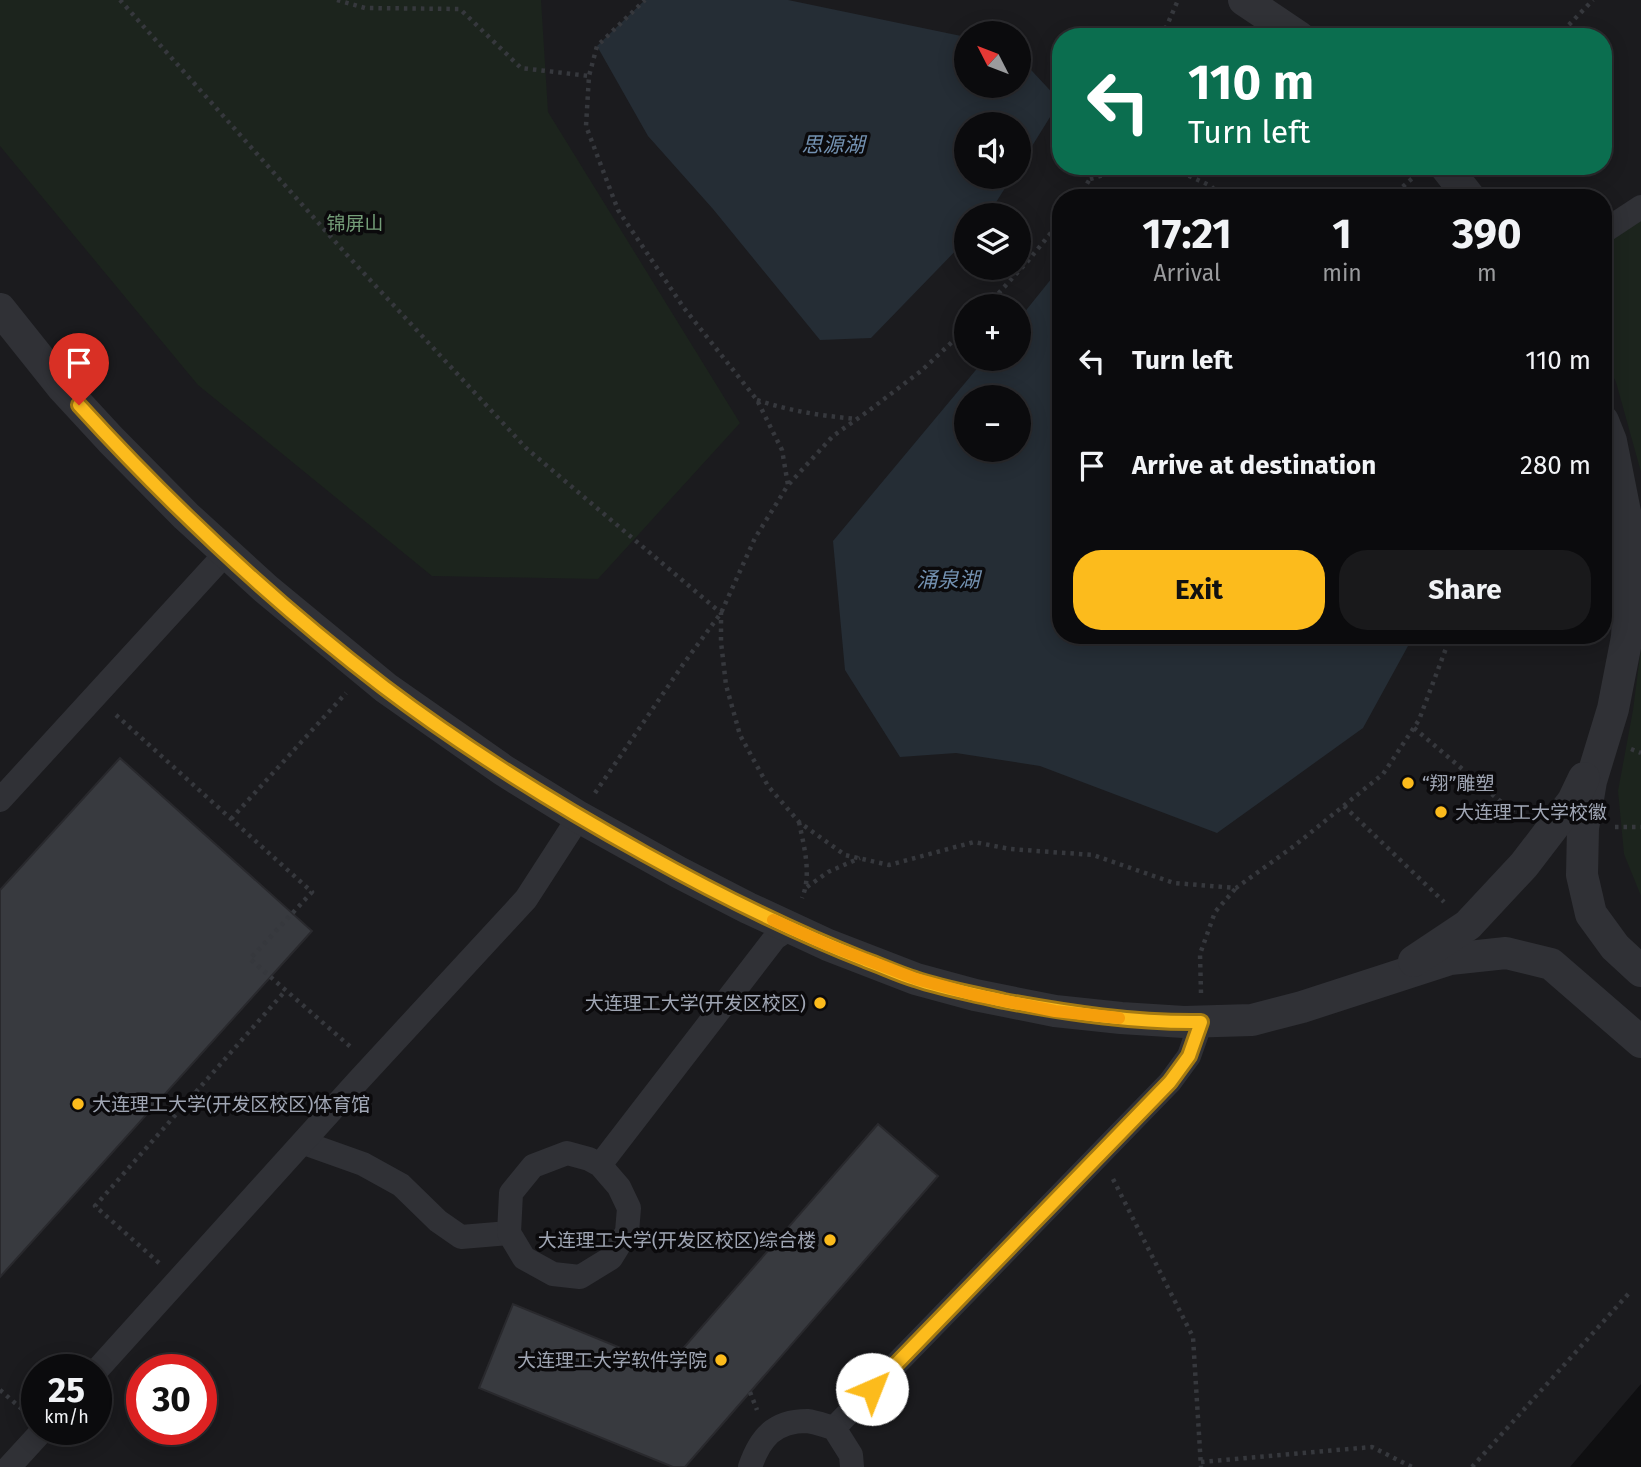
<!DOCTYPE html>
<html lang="en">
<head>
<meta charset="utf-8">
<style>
  :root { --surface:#0b0b0d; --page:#19191b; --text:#f1f3f6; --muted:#9a9b9d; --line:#2b2b2e; --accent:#fcbb1c }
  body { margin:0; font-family:"Fira Sans","Noto Sans SC",sans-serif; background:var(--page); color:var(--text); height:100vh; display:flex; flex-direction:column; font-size:26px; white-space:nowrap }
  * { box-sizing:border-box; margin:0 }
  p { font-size:23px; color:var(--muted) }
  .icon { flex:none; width:38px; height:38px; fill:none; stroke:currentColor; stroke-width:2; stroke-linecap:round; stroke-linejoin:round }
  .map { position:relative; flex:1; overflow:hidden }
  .details { position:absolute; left:1052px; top:189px; width:560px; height:455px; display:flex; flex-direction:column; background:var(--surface); border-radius:28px; box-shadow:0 4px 18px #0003,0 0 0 2px var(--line) }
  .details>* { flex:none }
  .hud { position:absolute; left:1052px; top:28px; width:560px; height:147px; border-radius:28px; box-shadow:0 4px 18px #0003,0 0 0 2px var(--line); background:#0b6e4f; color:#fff; overflow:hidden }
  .needle { width:46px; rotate:312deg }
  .tools { position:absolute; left:954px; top:21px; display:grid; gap:14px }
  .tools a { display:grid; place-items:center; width:77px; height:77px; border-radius:50%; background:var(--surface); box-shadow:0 4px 18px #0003,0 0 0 2px var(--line); font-size:35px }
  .speed { position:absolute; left:21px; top:1354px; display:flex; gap:14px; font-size:35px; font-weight:700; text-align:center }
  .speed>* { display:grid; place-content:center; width:91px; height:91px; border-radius:50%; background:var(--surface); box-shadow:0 4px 18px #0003,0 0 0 2px var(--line); line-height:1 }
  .speed small { font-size:18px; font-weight:400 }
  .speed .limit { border:10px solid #d22; background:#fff; color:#111 }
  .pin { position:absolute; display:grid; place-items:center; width:60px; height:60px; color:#fff; margin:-72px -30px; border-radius:50% 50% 50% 0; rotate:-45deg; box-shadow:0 0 7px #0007 }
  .pin .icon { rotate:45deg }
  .me { position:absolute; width:77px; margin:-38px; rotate:44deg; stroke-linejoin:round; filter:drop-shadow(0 0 5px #0008) }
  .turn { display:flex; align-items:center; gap:24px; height:147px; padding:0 21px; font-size:32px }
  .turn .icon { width:91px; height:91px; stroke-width:2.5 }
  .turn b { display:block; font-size:49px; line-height:60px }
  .eta { display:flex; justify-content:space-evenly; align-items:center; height:119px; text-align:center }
  .eta b { font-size:42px; font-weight:700; line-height:49px }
  .primary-button { display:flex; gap:14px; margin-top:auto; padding:14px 21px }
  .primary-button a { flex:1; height:80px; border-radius:28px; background:var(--accent); color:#111; font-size:28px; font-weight:700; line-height:80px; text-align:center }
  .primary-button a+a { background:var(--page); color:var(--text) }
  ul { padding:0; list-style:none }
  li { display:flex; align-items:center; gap:21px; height:105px; padding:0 21px }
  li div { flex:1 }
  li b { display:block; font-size:26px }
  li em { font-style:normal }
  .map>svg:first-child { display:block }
  .built { fill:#1b1b1e; fill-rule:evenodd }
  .green { fill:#1c241d }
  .water { fill:#252d35; fill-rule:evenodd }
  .building { fill:#383a3f; stroke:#29292d; stroke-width:2 }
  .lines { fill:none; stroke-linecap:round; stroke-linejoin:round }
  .path { stroke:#36383d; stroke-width:4.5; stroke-dasharray:3.5 5; stroke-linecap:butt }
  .minor { stroke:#303136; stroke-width:24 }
  .tertiary { stroke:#303136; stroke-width:32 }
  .route-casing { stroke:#a47a12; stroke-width:18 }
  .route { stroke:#fcbb1c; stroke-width:12 }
  .slow { stroke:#f59e0b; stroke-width:12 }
  .poi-dot { fill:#fcbb1c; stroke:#0b0a0c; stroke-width:2.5 }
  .labels { text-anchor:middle; stroke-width:7; stroke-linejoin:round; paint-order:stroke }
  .park-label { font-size:19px; fill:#759f79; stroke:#0b0a0c }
  .poi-label { font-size:19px; fill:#9fa5b3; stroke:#0b0a0c; text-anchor:start }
  .water-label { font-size:21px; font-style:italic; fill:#7391b1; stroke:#0b0a0c }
</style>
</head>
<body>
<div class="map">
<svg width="1641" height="1467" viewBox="0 0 1641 1467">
  <rect width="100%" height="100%" fill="#0f0f11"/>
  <path class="built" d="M0,0H1641V1384L1570,1467H0ZM966,33H1018V86H966ZM1060,37H1603V166H1060ZM966,124H1018V177H966ZM1060,198H1603V635H1060ZM966,215H1018V268H966ZM966,306H1018V359H966ZM966,397H1018V450H966ZM37,1370H96V1430H37ZM142,1370H201V1430H142Z"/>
  <g class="green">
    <path d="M0,0H541L548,112L740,423L598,579L432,576L198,385L0,146Z"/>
    <path d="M1641,220V472L1616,382L1603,357V246Z"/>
    <path d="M1641,648V896L1624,854L1618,791L1633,710Z"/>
  </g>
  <g class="water">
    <path d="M645,0H788L966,37V86H1018L1019,57L1060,101L1019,167L1018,124H966V177H1012L988,215H966V240L871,338L820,340L713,209L648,136L597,46Z"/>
    <path d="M1060,268V635H1414L1363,728L1217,833L1040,766L956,753L900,757L845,670L833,541L985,359H1018L1019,319ZM966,397H1018V450H966Z"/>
  </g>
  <g class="building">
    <path d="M120,758L312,931L0,1277V890Z"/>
    <path d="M878,1124L938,1176L685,1467H673L479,1388L513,1304L667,1367Z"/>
  </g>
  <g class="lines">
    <g class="path">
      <path d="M120,0L347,255L526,448L721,613V642L726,685L740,735L768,786L799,822L845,855L889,865L974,842L1010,849L1093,855L1174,883L1236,888L1294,846L1383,774L1419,720L1451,635"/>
      <path d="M337,0L365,8L460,9L521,68L589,76"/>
      <path d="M1162,37L1178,0"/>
      <path d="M1557,37L1593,0"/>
      <path d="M1090,179L1126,168H1172L1211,186L1222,198"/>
      <path d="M1078,198L1098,166"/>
      <path d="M1390,198L1416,175"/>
      <path d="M987,306L1027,262L1060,222"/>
      <path d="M757,400C790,411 822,416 857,419"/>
      <path d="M789,484L833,436L867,412L921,371L966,329"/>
      <path d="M116,715L312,892L250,959L353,1049"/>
      <path d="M1414,728L1520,818"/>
      <path d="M1631,749L1641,753"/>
      <path d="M595,793L684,663L721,613L755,538L788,485L782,450L757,400L684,308L618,210L586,126L589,76L597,46L645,0"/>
      <path d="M1344,806L1444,902"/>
      <path d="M231,819L346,693"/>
      <path d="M799,822C804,847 812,874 802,898"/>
      <path d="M1615,827H1641"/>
      <path d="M807,887L828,872L860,858"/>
      <path d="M1201,993L1200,954L1215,912L1236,888"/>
      <path d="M1113,1179L1193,1337L1201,1467"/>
      <path d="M159,1263L95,1206L286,990"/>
      <path d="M0,1390L23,1410"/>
      <path d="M750,1392L757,1410"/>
      <path d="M1201,1462L1372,1447L1412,1467"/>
      <path d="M1472,1467L1630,1292"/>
    </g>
    <g class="minor">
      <path d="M1603,232L1641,207"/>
      <path d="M0,800L226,553"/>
      <path d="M304,1143L363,1164L401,1185L438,1221L461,1237L509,1233"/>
      <path d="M600,1165L619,1187L629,1208L627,1232L611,1258L580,1277L553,1274L524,1258L509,1233L511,1193L533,1166L567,1153L589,1159L600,1165L775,938L790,928"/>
      <path d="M96,1371L358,1081L526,899L579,817"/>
      <path d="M834,1428L1170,1082L1189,1056L1201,1022"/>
      <path d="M9,1467L43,1430"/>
      <path d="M750,1467C760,1438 774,1421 807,1421C816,1422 826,1426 834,1428L851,1455L852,1467"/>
    </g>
    <g class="tertiary">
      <path d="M1244,0L1299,37"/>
      <path d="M1445,166L1470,198"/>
      <path d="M0,309L63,388L111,440L186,516L266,589L386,688L503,770L579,817L678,872L748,908L828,945L916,979L975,995L1055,1011L1121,1018L1184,1022L1252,1020L1302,1007L1450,959L1506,953L1551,964L1641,1042"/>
      <path d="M1603,421L1611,441L1626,517L1630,574L1627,637L1613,709L1591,781L1583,828L1582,875L1591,914L1615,947L1641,971"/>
      <path d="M1414,961L1468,925L1524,865L1573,801L1584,778"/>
    </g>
  </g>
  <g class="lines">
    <g class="route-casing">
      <path id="route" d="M79,405C172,507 274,603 384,687C467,750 555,804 645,854C717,894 789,930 865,960C882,966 898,974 915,979C944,989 975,994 1004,1001C1069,1013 1135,1023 1201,1022L1189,1056L1170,1082L872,1389"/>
    </g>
    <use href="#route" class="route"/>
    <path class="slow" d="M773,920L828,945L916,979L975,995L1055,1011L1119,1018"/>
  </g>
  <g class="poi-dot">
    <circle cx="1408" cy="783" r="7"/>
    <circle cx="1441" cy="812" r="7"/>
    <circle cx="820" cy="1003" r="7"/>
    <circle cx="78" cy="1104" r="7"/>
    <circle cx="830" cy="1240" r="7"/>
    <circle cx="721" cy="1360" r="7"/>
  </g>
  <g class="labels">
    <g class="park-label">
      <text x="355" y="230">锦屏山</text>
    </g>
    <g class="poi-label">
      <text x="1422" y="790">“翔”雕塑</text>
      <text x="1455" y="819">大连理工大学校徽</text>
      <text x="806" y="1010" text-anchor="end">大连理工大学(开发区校区)</text>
      <text x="92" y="1111">大连理工大学(开发区校区)体育馆</text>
      <text x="816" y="1247" text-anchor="end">大连理工大学(开发区校区)综合楼</text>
      <text x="707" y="1367" text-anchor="end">大连理工大学软件学院</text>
    </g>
    <g class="water-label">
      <text x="833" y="152">思源湖</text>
      <text x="948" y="587">涌泉湖</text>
    </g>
  </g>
</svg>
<div class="tools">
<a><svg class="needle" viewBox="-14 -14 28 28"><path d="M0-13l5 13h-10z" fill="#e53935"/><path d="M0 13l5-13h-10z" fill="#9a9b9d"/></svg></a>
<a><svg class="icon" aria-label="sound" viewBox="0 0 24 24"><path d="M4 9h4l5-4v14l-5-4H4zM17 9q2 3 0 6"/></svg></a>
<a><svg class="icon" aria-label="layers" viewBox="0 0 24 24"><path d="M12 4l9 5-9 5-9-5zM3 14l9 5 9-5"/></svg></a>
<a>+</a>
<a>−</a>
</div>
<div class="speed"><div>25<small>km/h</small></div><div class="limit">30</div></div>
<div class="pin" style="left:79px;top:405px;background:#d93025"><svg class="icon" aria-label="arrive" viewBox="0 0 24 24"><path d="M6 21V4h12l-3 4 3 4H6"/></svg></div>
<svg class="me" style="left:872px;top:1389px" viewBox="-20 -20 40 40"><circle r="19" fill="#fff"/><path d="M0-13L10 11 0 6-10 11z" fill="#fcbb1c"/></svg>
<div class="hud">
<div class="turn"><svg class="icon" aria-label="left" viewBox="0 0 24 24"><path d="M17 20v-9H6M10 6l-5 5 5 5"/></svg><div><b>110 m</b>Turn left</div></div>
</div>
<section class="details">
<div class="eta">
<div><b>17:21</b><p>Arrival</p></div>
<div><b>1</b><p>min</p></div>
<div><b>390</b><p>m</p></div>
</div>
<ul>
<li><svg class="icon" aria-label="left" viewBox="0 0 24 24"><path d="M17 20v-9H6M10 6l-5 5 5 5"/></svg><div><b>Turn left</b></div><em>110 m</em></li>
<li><svg class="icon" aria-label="arrive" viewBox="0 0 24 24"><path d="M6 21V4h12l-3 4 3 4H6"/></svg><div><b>Arrive at destination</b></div><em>280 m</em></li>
</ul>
<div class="primary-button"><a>Exit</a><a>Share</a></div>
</section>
</div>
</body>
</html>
